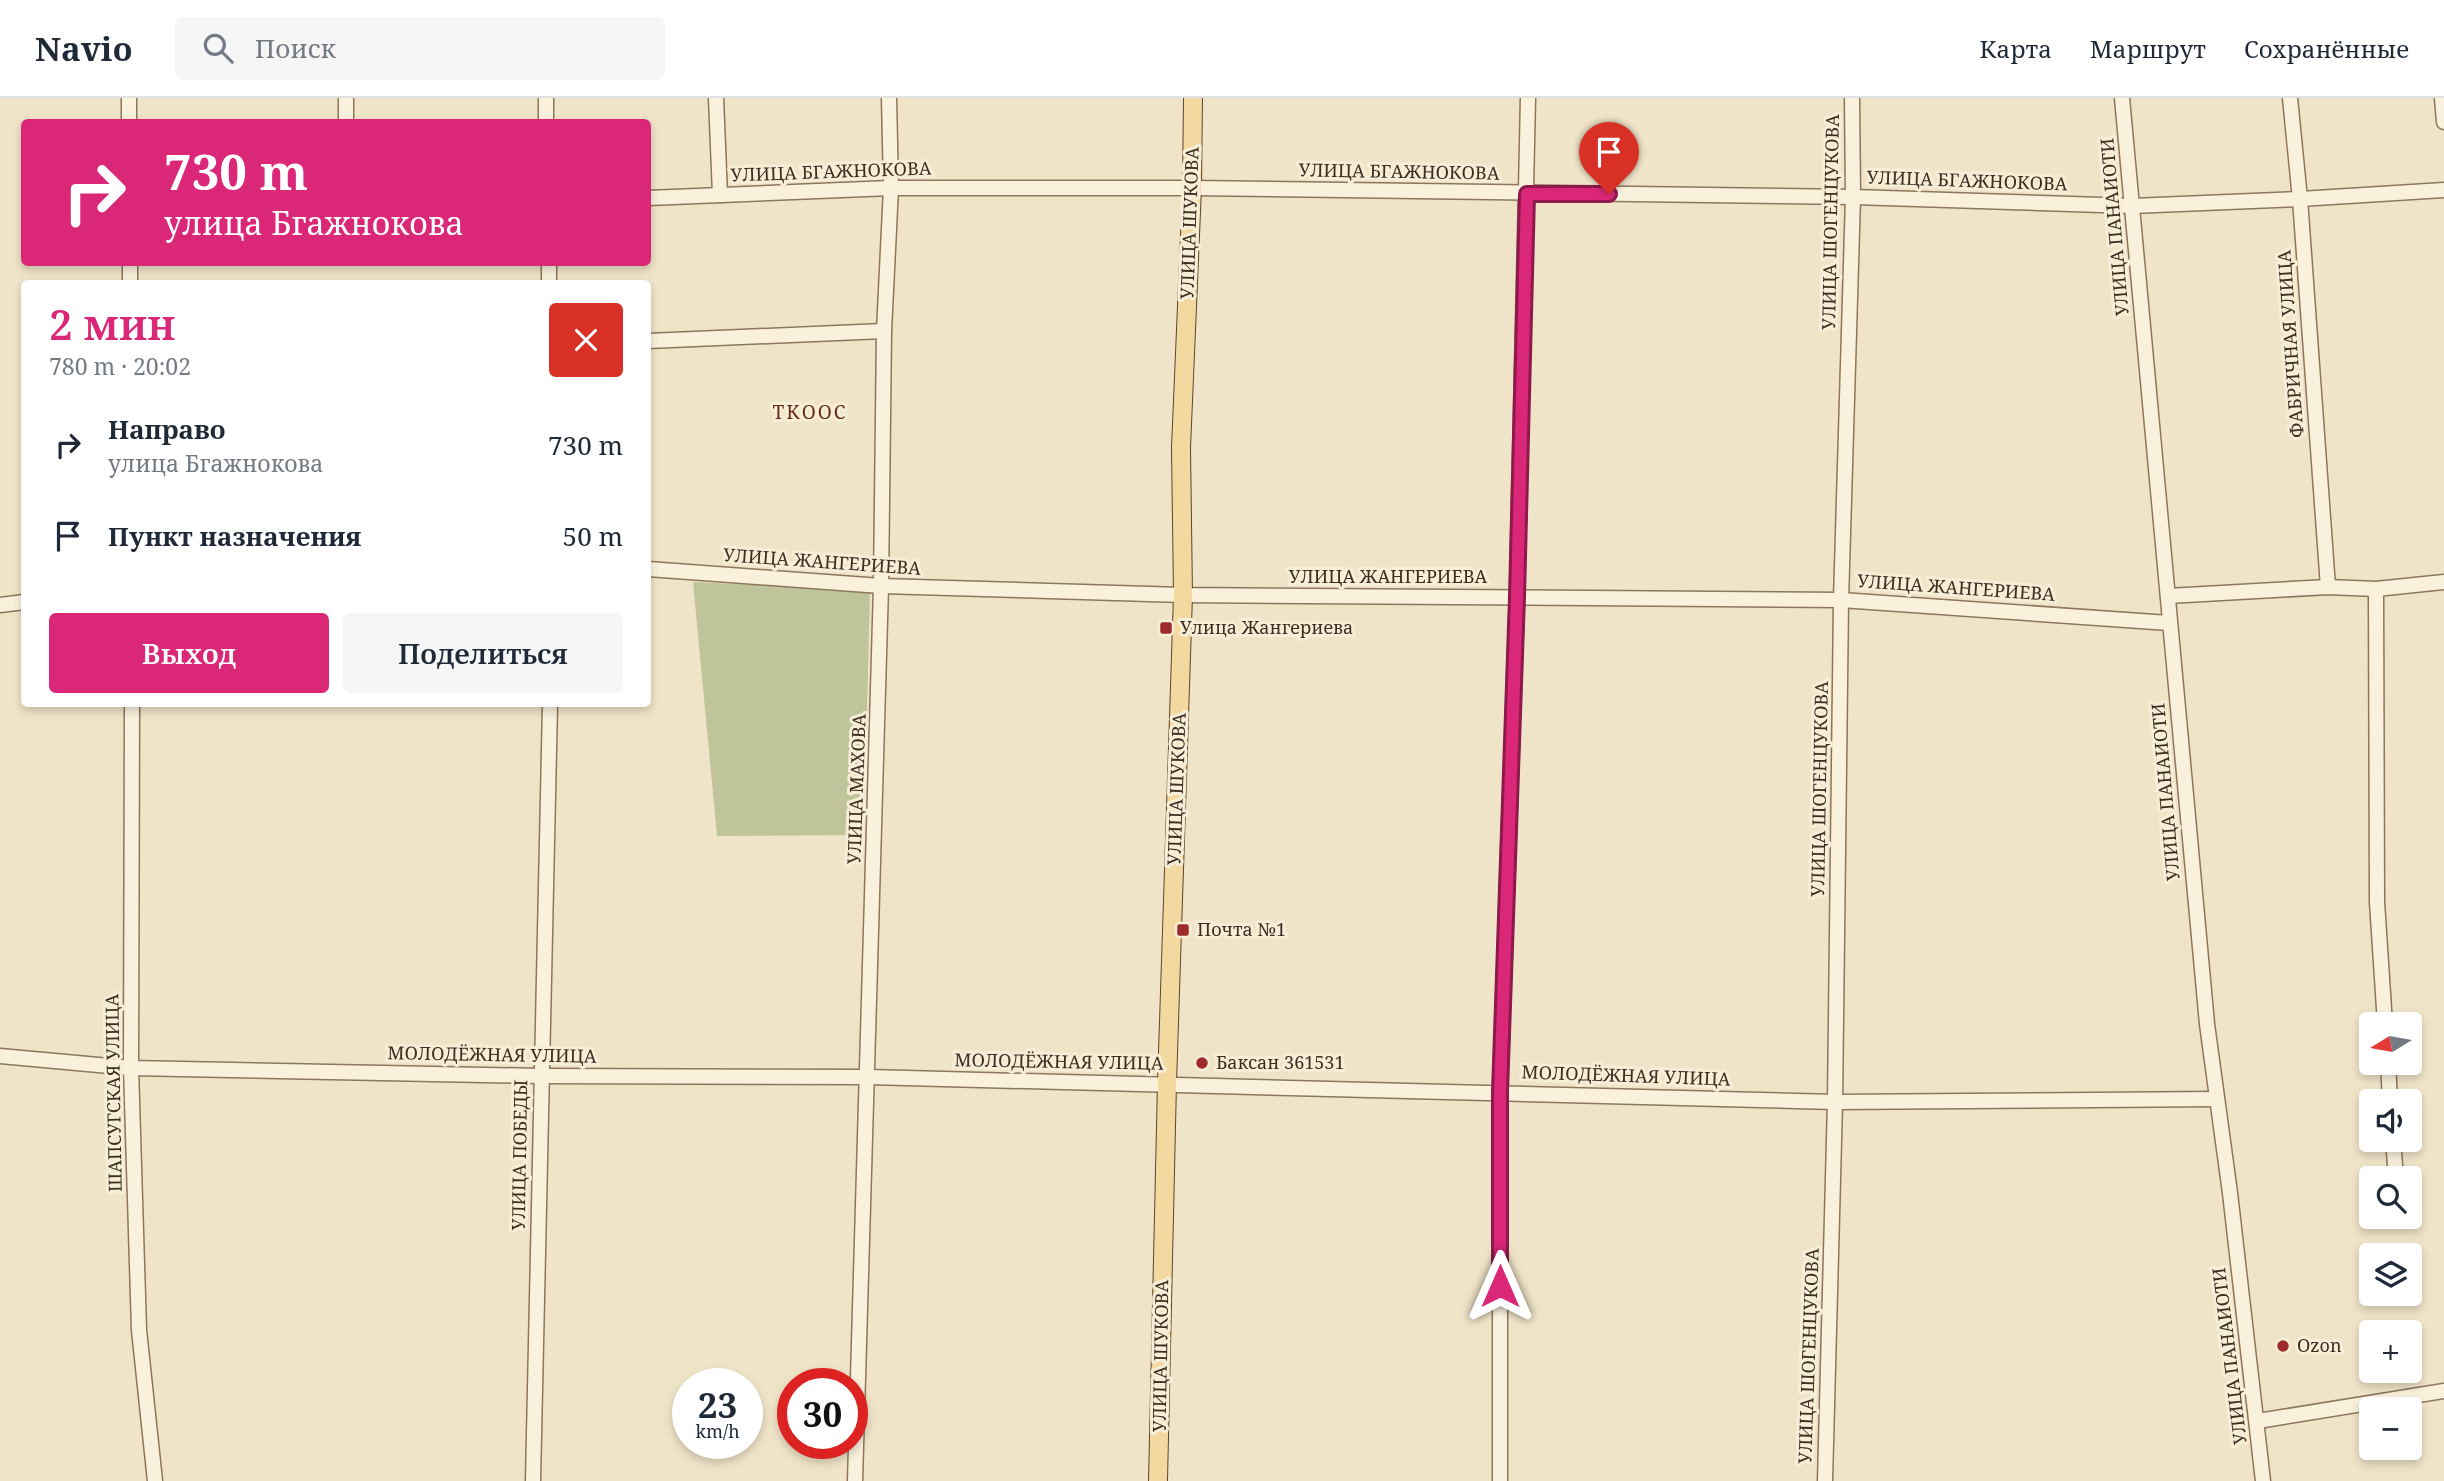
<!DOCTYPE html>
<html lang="ru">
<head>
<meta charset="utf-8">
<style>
  :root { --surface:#fff; --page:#f6f6f7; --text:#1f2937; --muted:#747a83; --line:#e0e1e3; --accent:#db2777 }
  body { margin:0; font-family:"Noto Serif",serif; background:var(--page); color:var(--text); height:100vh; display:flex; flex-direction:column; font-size:26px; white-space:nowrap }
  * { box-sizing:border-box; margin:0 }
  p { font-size:23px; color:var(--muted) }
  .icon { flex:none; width:38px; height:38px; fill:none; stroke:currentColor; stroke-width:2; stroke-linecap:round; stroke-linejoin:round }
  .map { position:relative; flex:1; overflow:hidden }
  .details { position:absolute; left:21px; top:182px; width:630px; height:427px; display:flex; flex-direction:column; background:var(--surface); border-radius:7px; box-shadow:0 4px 10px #0003 }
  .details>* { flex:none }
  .hud { position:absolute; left:21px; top:21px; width:630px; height:147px; border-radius:7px; box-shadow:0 4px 10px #0003; background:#db2777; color:#fff; overflow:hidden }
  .needle { width:46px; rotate:259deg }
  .fabs { position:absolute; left:2359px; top:914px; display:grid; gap:14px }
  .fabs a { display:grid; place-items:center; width:63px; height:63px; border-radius:7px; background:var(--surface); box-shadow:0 4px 10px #0003; font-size:35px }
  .speed { position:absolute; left:672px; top:1270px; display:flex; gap:14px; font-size:35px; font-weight:700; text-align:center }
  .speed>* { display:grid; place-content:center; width:91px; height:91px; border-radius:50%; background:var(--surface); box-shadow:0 4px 10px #0003; line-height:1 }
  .speed small { font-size:18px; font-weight:400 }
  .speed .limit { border:10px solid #d22; background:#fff; color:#111 }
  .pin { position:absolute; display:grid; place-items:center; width:60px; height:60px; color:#fff; margin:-72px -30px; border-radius:50% 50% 50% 0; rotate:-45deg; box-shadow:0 0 7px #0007 }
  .pin .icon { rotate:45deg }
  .me { position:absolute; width:77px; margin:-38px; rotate:0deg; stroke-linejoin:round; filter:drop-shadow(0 0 5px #0008) }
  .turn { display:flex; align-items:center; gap:24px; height:147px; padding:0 28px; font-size:32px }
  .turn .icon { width:91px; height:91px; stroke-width:2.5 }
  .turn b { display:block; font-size:49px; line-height:60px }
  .round { display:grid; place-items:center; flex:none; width:74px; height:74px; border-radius:7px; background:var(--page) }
  .summary { display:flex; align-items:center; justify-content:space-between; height:119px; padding:0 28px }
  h1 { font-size:42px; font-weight:600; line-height:52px; color:var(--accent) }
  .button { display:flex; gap:14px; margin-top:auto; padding:14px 28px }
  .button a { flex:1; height:80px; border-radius:7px; background:var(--accent); color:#fff; font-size:28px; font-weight:600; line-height:80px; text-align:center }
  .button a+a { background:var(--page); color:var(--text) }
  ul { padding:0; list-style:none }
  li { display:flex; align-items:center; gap:21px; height:91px; padding:0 28px }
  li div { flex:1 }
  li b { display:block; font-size:26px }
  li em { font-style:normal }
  header { display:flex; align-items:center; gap:42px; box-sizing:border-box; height:98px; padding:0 35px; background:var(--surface); border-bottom:2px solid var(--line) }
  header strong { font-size:33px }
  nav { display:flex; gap:38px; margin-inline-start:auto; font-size:24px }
  .search { width:490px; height:63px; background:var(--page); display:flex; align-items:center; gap:18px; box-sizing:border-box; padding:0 24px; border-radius:7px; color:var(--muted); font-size:26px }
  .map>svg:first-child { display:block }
  .cemetery { fill:#bfc49a }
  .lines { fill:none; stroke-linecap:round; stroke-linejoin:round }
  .minor-casing { stroke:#8d765c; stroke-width:17 }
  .major-casing { stroke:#5b4430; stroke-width:20 }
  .minor { stroke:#faf1dc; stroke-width:14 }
  .major { stroke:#f3d9a0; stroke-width:18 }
  .route-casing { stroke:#8e194d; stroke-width:18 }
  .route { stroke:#db2777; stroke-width:12 }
  .poi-dot { fill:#9e2a2b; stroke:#f7eed8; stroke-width:2.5 }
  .labels { text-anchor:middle; stroke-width:6; stroke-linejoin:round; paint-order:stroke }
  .street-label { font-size:18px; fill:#3d2e20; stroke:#f7eed8 }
  .poi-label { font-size:18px; fill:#3d2e20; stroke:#f7eed8; text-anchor:start }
  .neighbourhood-label { font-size:19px; letter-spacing:2px; fill:#6b2e1e; stroke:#f7eed8 }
</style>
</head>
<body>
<header>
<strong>Navio</strong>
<div class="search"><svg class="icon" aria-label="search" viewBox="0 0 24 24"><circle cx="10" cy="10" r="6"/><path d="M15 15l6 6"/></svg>Поиск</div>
<nav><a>Карта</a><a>Маршрут</a><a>Сохранённые</a></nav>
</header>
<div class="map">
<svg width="2444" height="1383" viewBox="0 0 2444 1383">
  <rect width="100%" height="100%" fill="#f0e4c8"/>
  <path class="cemetery" d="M693,484L870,492L864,737L717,738Z"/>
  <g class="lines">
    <g class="minor-casing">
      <g id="minor">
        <path d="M129,0V24"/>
        <path d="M346,0V24"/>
        <path d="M546,0V24"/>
        <path d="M716,0L720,97"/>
        <path d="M2122,0L2207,926L2230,1095L2263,1383"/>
        <path d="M2290,0L2300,101L2328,489"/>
        <path d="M2442,0L2444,24"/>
        <path d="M648,100L891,90H1192L1853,99L2132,108L2300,101L2444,92"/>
        <path d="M130,164V186"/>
        <path d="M549,164V186"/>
        <path d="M648,243L884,233"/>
        <path d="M648,471L881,488L1183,497L1841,502L2169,525"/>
        <path d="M2376,491L2377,804L2385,926"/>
        <path d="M2168,498L2328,489L2376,491L2444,484"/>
        <path d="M0,507L24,504"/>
        <path d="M132,606L131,970L139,1232L155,1383"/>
        <path d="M0,958L131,970L541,978L868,979L1835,1004L2217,1001"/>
        <path d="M2388,964L2390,1003"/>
        <path d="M2393,1041L2396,1080"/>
        <path d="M2258,1323L2444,1293"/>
        <path d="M533,1383L550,606"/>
        <path d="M855,1383L881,488L884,233L891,90L889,0"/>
        <path d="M1500,1383V994L1517,499L1528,0"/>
        <path d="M1825,1383L1835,1004L1841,502L1853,99L1852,0"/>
      </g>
    </g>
    <g class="major-casing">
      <path id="major" d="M1158,1383L1167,985L1183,497L1181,350L1192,90L1193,0"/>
    </g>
    <use href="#minor" class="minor"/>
    <use href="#major" class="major"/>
  </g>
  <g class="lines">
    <g class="route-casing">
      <path id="route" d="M1500,1188V994L1517,499L1527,96H1609"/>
    </g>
    <use href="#route" class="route"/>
  </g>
  <g class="poi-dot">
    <rect x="1159" y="523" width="14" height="14" rx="3.5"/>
    <rect x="1176" y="825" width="14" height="14" rx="3.5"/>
    <circle cx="1202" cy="965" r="7"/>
    <circle cx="2283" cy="1248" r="7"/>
  </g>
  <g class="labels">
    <g class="street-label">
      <text transform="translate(831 74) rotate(-2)" y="6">УЛИЦА БГАЖНОКОВА</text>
      <text transform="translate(1399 74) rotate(1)" y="6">УЛИЦА БГАЖНОКОВА</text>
      <text transform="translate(1967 83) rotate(2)" y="6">УЛИЦА БГАЖНОКОВА</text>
      <text transform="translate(1831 124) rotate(-89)" y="6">УЛИЦА ШОГЕНЦУКОВА</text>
      <text transform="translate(1190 125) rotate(-88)" y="6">УЛИЦА ШУКОВА</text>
      <text transform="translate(2115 129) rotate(-95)" y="6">УЛИЦА ПАНАИОТИ</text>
      <text transform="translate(2291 246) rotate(-94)" y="6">ФАБРИЧНАЯ УЛИЦА</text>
      <text transform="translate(822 464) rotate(4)" y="6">УЛИЦА ЖАНГЕРИЕВА</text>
      <text x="1388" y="485">УЛИЦА ЖАНГЕРИЕВА</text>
      <text transform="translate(1956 490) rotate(4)" y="6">УЛИЦА ЖАНГЕРИЕВА</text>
      <text transform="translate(857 691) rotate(-88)" y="6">УЛИЦА МАХОВА</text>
      <text transform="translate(1177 691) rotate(-88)" y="6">УЛИЦА ШУКОВА</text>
      <text transform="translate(1820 691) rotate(-89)" y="6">УЛИЦА ШОГЕНЦУКОВА</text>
      <text transform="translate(2166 694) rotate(-95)" y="6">УЛИЦА ПАНАИОТИ</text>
      <text transform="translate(492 957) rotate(1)" y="6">МОЛОДЁЖНАЯ УЛИЦА</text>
      <text transform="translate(1059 964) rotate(1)" y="6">МОЛОДЁЖНАЯ УЛИЦА</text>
      <text transform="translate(1626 978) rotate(2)" y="6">МОЛОДЁЖНАЯ УЛИЦА</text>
      <text transform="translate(114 995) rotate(-91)" y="6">ШАПСУГСКАЯ УЛИЦА</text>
      <text transform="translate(520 1057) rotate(-89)" y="6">УЛИЦА ПОБЕДЫ</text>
      <text transform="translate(1161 1258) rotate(-89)" y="6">УЛИЦА ШУКОВА</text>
      <text transform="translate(1809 1258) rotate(-88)" y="6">УЛИЦА ШОГЕНЦУКОВА</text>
      <text transform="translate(2230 1258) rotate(-97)" y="6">УЛИЦА ПАНАИОТИ</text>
    </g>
    <g class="poi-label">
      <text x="1180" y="536">Улица Жангериева</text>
      <text x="1197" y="838">Почта №1</text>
      <text x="1216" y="971">Баксан 361531</text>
      <text x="2297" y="1254">Ozon</text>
    </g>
    <g class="neighbourhood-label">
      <text x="810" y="321">ТКООС</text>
    </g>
  </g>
</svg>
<div class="fabs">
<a><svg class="needle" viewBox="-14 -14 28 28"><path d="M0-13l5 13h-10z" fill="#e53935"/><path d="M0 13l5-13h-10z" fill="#747a83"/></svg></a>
<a><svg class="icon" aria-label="sound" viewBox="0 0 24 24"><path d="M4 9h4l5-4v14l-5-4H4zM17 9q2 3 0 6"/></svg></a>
<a><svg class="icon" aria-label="search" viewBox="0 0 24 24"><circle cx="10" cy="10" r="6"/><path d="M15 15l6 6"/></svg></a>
<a><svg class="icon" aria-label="layers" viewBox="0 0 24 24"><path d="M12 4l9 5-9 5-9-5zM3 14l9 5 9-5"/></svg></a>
<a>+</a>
<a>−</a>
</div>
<div class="speed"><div>23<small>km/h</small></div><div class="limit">30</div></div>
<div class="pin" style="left:1609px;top:96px;background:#d93025"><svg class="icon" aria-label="arrive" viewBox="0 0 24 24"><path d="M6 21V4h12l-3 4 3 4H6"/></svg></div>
<svg class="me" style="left:1500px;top:1188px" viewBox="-20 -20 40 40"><path d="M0-17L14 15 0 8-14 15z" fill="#db2777" stroke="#fff" stroke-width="4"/></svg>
<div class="hud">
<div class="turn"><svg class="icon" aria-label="right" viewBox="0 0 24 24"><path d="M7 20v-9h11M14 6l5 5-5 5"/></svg><div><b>730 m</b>улица Бгажнокова</div></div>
</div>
<section class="details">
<div class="summary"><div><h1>2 мин</h1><p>780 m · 20:02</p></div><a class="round" style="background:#d93025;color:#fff"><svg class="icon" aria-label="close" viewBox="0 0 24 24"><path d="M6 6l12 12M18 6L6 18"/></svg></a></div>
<ul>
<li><svg class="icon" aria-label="right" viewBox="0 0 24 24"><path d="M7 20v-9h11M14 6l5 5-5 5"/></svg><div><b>Направо</b><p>улица Бгажнокова</p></div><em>730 m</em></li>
<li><svg class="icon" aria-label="arrive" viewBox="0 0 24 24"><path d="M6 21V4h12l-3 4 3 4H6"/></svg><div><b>Пункт назначения</b></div><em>50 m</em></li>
</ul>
<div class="button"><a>Выход</a><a>Поделиться</a></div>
</section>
</div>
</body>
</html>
